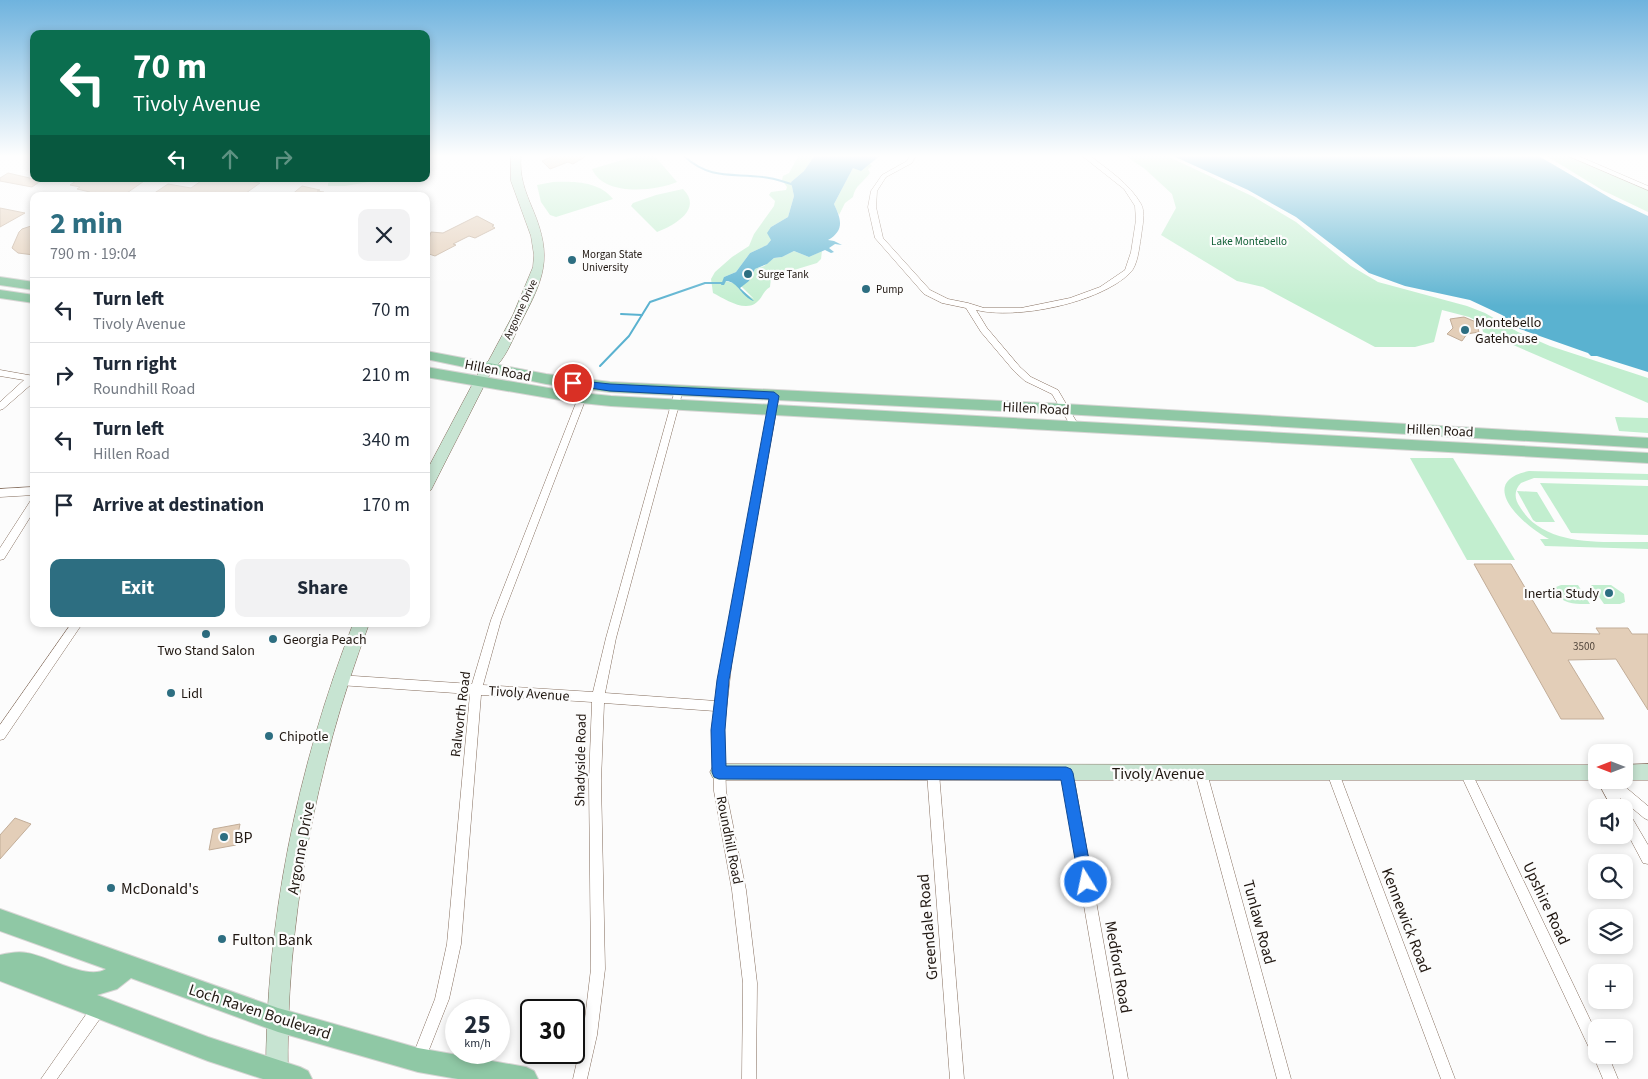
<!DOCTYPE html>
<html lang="en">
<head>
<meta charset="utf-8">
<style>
  :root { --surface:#fff; --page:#f2f2f3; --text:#1f2937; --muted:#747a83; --line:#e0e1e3; --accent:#2d6e81 }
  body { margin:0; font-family:"Source Sans 3",sans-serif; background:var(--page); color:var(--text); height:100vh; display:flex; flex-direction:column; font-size:19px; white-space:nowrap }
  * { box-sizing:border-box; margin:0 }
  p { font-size:16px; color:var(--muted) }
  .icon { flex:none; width:28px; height:28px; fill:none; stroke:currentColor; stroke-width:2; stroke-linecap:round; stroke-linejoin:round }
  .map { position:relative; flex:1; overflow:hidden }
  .sheet { position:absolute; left:30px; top:192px; width:400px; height:435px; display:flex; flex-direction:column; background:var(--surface); border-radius:10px; box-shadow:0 2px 8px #0003 }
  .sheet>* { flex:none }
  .hud { position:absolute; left:30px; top:30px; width:400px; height:152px; border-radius:10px; box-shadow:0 2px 8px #0003; background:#0b6e4f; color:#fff; overflow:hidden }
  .needle { width:32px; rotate:270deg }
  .tools { position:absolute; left:1588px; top:744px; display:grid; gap:10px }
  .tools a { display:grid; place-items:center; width:45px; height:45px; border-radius:10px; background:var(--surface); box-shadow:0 2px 8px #0003; font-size:25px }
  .speed { position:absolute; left:445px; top:999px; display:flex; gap:10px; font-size:25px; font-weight:700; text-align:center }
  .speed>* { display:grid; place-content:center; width:65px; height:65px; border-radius:50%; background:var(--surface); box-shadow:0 2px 8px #0003; line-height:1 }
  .speed small { font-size:12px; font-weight:400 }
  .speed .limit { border:2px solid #111; border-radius:8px; background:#fff; color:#111 }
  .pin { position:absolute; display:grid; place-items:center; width:42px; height:42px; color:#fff; margin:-21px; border:2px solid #fff; border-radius:50%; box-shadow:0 1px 5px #0007 }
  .me { position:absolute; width:55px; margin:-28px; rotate:350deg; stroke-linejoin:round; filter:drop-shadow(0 0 4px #0008) }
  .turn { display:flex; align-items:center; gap:18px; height:105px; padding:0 20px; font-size:22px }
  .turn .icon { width:65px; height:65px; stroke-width:2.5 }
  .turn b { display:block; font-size:35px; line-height:42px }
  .lanes { display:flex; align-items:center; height:48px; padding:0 20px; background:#0003; justify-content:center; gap:25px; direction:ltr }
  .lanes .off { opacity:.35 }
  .round { display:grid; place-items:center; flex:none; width:52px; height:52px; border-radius:10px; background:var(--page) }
  .head { display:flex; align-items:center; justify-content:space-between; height:85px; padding:0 20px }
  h1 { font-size:30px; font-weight:700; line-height:38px; color:var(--accent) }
  .primary-button { display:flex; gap:10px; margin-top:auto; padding:10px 20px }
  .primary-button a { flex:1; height:58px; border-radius:10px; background:var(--accent); color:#fff; font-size:20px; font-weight:700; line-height:58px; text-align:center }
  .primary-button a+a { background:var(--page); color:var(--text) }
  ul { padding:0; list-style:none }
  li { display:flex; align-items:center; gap:15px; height:65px; padding:0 20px; border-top:1px solid var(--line) }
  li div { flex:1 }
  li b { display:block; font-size:19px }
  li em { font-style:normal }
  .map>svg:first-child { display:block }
  .green { fill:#c2eecf }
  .water { fill:#5ab2d0 }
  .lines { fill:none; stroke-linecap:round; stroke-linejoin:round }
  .stream { stroke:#5ab2d0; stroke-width:2 }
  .building { fill:#e3ceb8; stroke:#c2ad98 }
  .street-casing { stroke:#856e5e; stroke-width:1 }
  .secondary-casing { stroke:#856e5e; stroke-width:1 }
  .primary-casing { stroke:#d7d5d4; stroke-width:2 }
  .street { fill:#fff; fill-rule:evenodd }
  .secondary { fill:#c7e4d2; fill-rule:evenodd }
  .primary { fill:#8fc8a5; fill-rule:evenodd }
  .route { fill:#1a73e8; stroke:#114b97 }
  .poi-dot { fill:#2d6e81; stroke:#fcfcfc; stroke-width:2 }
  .labels { text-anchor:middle; stroke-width:4.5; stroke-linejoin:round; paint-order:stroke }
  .far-park-label { font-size:11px; fill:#0f5e34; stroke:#fcfcfc }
  .far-poi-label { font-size:11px; fill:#201711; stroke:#fcfcfc; text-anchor:start }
  .far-street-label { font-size:11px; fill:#201711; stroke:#fcfcfc }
  .number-label { font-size:11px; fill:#51453b }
  .poi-label { font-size:14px; fill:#201711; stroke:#fcfcfc; text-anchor:start }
  .street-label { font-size:14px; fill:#201711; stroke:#fcfcfc }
  .near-street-label { font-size:16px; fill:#201711; stroke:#fcfcfc }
  .near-poi-label { font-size:16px; fill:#201711; stroke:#fcfcfc; text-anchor:start }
</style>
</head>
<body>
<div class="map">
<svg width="1648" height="1079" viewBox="0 0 1648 1079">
  <rect width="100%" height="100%" fill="#fcfcfc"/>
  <g class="green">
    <path d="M639,155H654L677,182C655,191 604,197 592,169Z"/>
    <path d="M799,155H815L804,171L791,182L794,196L788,217L771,227V240L767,245L750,253L736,272L724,277L725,281L737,284L739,289L754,299L741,286L749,281L755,269L764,266L774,258L782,257L794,251L809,257L822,251L821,259L817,263L771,277L770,287C763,291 763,297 757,302C745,313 725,299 713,293L711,279L715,272L732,257L749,246L754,234L774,206L775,201L769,195L771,192L786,190L787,187L782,180L783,176L789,173Z"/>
    <path d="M1124,155H1165L1254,197L1296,222L1351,266L1378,282L1467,306L1485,313L1518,332L1550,346L1648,378V403L1483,332L1481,323L1469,317L1442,310L1434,342L1415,347H1375L1263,287L1237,281L1161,235L1176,208L1172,194L1145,169Z"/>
    <path d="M1545,155H1565L1648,190V212L1602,190Z"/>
    <path d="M869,163L872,166L868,169L870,173C864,182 855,185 853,197L845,203L839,215L834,204L853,168H863Z"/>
    <path d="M336,179H386L345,186H328V183Z"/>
    <path d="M553,182C573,181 599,181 613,199L556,217L550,215L541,202L537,185Z"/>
    <path d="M683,189C703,209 675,225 657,232L631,206L633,203L656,195Z"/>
    <path d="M1615,417L1648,418V433L1619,431Z"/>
    <path d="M1410,458H1453L1515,560H1467Z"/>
    <path d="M1529,471L1648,474V480L1534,478L1521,483C1514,490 1514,499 1520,507C1545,549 1607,541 1648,542V549L1545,546L1540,539H1549C1525,527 1474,482 1529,471Z"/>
    <path d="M1540,483L1648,486V535L1571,533Z"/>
    <path d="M1517,491L1537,492L1555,522H1536L1533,520Z"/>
    <path d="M1561,585H1578L1590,604C1577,604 1563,605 1555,592L1556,587Z"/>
    <path d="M1591,585H1611L1624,594L1625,602L1620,604H1604Z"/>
  </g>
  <g class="water">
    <path d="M815,155H881L861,171L853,168L834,204C841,219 845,230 828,240L834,241L842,245L835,244L829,248L834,252L831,253L825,250L809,257L794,251L782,257L774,258L767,264L755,269L749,281L740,288L754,301C741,297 739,282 726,281L724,285H721L724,277L736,272L750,253L767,245L771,240L767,233L771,227L788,217L794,196L791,182L804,171Z"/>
    <path d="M1171,155H1537L1612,199L1648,216V372L1597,356H1591L1588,353L1520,329L1502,315L1470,300L1405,286L1369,273L1296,217L1248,190Z"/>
  </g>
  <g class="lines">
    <g class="stream">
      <path d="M685,157C711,180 732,173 763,177C774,178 784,182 794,185"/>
      <path d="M621,314L642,315"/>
      <path d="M600,366L629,336L650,302L705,283H723"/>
    </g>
  </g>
  <g class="building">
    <path d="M556,155H588L573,164L568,162L550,169L542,161Z"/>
    <path d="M8,173L34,179L42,180L32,187L0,181V178Z"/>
    <path d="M79,179H147L124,195L119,194L116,196L89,193L90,192L77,189L80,187L70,185Z"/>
    <path d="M204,179H239L260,183L242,196H150L168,184L191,188Z"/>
    <path d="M302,186L320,190L317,191L324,192V196H290Z"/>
    <path d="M0,208L25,213L0,227Z"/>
    <path d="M477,216L494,225L492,226L495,228L475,238L469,236L453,244L456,245L435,256L426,253V241L428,242L431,232L443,233Z"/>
    <path d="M34,225V255L18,253L12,248L19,232L22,229Z"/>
    <path d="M1464,317L1476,322L1479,332L1467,334L1462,341L1447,334L1453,328L1450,319Z"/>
    <path d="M1474,564H1511L1552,633L1600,634L1596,628H1628L1632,634H1648V710L1616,659L1568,660L1604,719H1561Z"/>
    <path d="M15,818L31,824L0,859V835Z"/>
    <path d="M240,824L236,845L209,850L213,829Z"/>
  </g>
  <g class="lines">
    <g class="street-casing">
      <g id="street">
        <path d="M910,155H916L912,163L886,177L877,191L876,207L883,238L930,290L948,299L968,303L984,308H1021L1070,298L1100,287L1125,270L1131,252L1136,220L1135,206L1124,189L1081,155H1089C1108,170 1129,183 1141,204C1146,213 1142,227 1141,237C1139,248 1138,265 1130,273C1100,303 1016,320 976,310L987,328L1020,367L1031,377L1058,390L1079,426L1078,428H1072L1052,394L1025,381L1014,371L981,332L966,308L942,303L924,294L875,238L868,207L871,191L882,175L907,161Z"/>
        <path d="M1566,155H1576L1648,186V190Z"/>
        <path d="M0,370L34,376V382L3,409L0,410V402L24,380L0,376Z"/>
        <path d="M587,382L591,385L501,620L483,685L593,692L606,638L675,390L679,387L683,390L616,638L605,693L716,701L723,651L771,396L775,393L779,396L733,651L724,730L726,791L746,890L757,983L756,1079H742L743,983L732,890L714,791L712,730L715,711L604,703L601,781L605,969L597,1035L587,1079H573L583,1035L591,969L589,781L592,702L481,695L461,944L449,999L423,1065L418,1067L413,1065L411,1060L435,999L447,944L470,694L339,685L335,683L333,680L335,677L339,675L472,684L491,620L583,385Z"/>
        <path d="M34,487V495L0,497V489Z"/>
        <path d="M34,499V511L4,559L0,560V548L31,500Z"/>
        <path d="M71,624H82L4,739L0,740V725Z"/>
        <path d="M933,767L937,769L939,773L964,1079H950L927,773L929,769Z"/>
        <path d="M1067,767L1071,769L1073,773L1128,1079H1114L1061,773L1063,769Z"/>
        <path d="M1201,767L1205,769L1207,773L1291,1079H1277L1195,773L1197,769Z"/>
        <path d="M1333,767L1337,769L1339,773L1455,1079H1441L1327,773L1329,769Z"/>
        <path d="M1466,767L1470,769L1596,1032V1055H1608L1618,1079H1603L1593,1055V1053L1591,1052L1460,773L1462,769Z"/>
        <path d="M1597,780H1617L1648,806V820L1644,818L1620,798L1625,809L1628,811L1648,845V864L1643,863L1624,827V808H1612Z"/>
        <path d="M99,1001L104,1003L106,1008L104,1013L57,1079H41L94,1003Z"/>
      </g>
    </g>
    <g class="secondary-casing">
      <g id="secondary">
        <path d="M511,155H521C519,176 525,191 533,210C553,258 544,278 521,322C513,338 506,359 492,370L431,490L426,491V472L481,368L489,360L513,315L533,267L534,255L531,236L511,181Z"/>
        <path d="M353,624H369C315,768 285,924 288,1079H266C265,924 297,768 353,624Z"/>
        <path d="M719,764L1596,765V780H1600H719L713,778L710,772L713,766Z"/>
        <path d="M1648,764V780H1620H1624V765Z"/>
      </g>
    </g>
    <g class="primary-casing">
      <g id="primary">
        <path d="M0,277L34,282V290L0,285Z"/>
        <path d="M0,290L34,295V303L0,298Z"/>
        <path d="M426,351L546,374L610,382L1064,404L1648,438V448L1064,414L610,392L546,384L426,359Z"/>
        <path d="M426,367L572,392L611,396L1648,453V463L611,406L572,402L426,377Z"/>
        <path d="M0,909L278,1008L418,1048L526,1067L534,1071L538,1079H458L418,1072L278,1032L131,978L117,989L97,995L208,1037L300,1067L308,1071L312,1079H263L208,1061L0,981V955C9,953 18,951 27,953C48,956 88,981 106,969L0,931Z"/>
      </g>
    </g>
    <use href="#street" class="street"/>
    <use href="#secondary" class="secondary"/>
    <use href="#primary" class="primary"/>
  </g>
  <linearGradient id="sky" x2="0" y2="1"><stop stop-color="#6fb3de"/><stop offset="0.51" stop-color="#fefefe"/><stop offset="1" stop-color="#fefefe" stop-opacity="0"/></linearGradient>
  <rect width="1648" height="306" fill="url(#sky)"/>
  <path class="route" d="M573,380L610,384L774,392L779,396L729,680L725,730L726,766L1066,767L1071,769L1073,773L1093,882L1091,888L1086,890L1081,888L1079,882L1061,780L719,779L714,777L712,772L711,730L717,680L769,399L610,391L570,385L568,383Z"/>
  <g class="poi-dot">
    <circle cx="572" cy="260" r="5"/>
    <circle cx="748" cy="274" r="5"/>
    <circle cx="866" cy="289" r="5"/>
    <circle cx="1465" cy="330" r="5"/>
    <circle cx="1609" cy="593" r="5"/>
    <circle cx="206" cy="634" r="5"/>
    <circle cx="273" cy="639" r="5"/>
    <circle cx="171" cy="693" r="5"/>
    <circle cx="269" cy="736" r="5"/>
    <circle cx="224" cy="837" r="5"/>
    <circle cx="111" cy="888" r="5"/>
    <circle cx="222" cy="939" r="5"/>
  </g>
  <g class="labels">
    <g class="far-park-label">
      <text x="1249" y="245">Lake Montebello</text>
    </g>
    <g class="far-poi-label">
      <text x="582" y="258">Morgan State<tspan x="582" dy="13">University</tspan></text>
      <text x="758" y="278">Surge Tank</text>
      <text x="876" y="293">Pump</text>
    </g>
    <g class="far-street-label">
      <text transform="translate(520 309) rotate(-65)" y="4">Argonne Drive</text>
    </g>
    <g class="number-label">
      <text x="1584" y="650">3500</text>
    </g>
    <g class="poi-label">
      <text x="1475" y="327">Montebello<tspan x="1475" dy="16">Gatehouse</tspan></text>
      <text x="1599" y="598" text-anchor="end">Inertia Study</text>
      <text x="283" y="644">Georgia Peach</text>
      <text x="206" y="655" text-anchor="middle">Two Stand Salon</text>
      <text x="181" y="698">Lidl</text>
      <text x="279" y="741">Chipotle</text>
    </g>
    <g class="street-label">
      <text transform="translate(498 370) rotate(11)" y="5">Hillen Road</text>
      <text transform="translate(1036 408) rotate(3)" y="5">Hillen Road</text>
      <text transform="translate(1440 430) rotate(3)" y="5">Hillen Road</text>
      <text transform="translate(529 693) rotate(4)" y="5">Tivoly Avenue</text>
      <text transform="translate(460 714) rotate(-83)" y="5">Ralworth Road</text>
      <text transform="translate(580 760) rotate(-89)" y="5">Shadyside Road</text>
      <text transform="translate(730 840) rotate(79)" y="5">Roundhill Road</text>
    </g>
    <g class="near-street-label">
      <text x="1158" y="779">Tivoly Avenue</text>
      <text transform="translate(300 848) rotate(-80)" y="6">Argonne Drive</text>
      <text transform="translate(1547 903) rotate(65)" y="6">Upshire Road</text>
      <text transform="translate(1407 920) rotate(69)" y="6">Kennewick Road</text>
      <text transform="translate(1260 922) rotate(75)" y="6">Tunlaw Road</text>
      <text transform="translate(927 927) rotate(-95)" y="6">Greendale Road</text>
      <text transform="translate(1119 967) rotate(80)" y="6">Medford Road</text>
      <text transform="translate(260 1011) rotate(18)" y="6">Loch Raven Boulevard</text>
    </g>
    <g class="near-poi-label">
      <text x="234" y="843">BP</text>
      <text x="121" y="894">McDonald's</text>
      <text x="232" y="945">Fulton Bank</text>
    </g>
  </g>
</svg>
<div class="tools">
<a><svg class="needle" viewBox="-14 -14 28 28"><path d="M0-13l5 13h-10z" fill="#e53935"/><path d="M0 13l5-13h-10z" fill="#747a83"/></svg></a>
<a><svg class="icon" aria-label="sound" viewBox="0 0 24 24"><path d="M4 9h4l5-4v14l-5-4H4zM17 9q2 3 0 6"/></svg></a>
<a><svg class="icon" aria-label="search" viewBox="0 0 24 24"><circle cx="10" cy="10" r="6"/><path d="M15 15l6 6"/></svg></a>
<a><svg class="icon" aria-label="layers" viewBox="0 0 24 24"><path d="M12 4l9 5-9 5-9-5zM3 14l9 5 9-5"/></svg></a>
<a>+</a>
<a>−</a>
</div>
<div class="speed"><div>25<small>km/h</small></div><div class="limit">30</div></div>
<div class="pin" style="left:573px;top:383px;background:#d93025"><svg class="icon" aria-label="arrive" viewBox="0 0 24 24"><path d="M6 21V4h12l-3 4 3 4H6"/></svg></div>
<svg class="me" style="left:1086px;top:882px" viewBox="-20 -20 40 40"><circle r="17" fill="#1a73e8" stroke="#fff" stroke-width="3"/><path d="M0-11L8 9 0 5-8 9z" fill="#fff"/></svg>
<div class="hud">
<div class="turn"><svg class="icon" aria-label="left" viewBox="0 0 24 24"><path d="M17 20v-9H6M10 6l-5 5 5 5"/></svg><div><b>70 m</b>Tivoly Avenue</div></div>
<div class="lanes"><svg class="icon" aria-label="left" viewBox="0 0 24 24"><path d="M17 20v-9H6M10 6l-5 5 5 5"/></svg><svg class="icon off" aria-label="ahead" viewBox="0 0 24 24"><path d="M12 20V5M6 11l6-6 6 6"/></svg><svg class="icon off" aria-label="right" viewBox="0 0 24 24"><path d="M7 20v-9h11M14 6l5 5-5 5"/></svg></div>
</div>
<section class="sheet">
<div class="head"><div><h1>2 min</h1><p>790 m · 19:04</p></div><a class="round"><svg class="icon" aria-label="close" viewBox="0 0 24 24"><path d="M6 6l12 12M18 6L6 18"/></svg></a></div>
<ul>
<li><svg class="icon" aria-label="left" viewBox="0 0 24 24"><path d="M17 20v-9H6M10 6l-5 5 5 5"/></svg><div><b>Turn left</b><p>Tivoly Avenue</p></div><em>70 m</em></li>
<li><svg class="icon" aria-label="right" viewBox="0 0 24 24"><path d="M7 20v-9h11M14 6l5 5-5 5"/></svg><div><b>Turn right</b><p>Roundhill Road</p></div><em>210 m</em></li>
<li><svg class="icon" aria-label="left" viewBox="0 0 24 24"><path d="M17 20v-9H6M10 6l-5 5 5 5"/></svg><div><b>Turn left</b><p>Hillen Road</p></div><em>340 m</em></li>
<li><svg class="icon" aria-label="arrive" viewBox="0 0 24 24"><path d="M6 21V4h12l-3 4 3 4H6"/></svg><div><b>Arrive at destination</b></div><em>170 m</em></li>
</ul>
<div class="primary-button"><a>Exit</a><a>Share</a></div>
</section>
</div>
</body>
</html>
